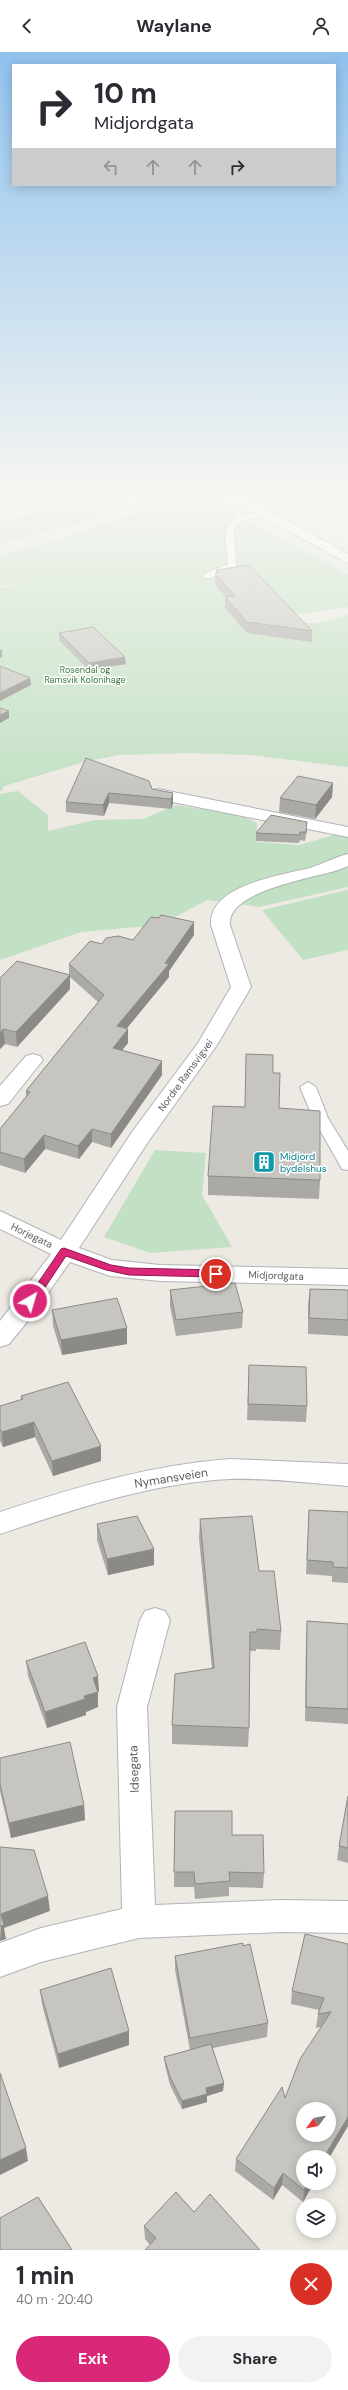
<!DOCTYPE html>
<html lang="en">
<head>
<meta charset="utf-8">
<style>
  :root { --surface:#fff; --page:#f2f2f3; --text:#2b2b33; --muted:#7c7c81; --accent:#db2777 }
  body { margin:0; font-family:"DM Sans",sans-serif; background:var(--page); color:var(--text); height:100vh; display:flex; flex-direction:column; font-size:15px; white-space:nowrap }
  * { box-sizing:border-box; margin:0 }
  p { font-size:13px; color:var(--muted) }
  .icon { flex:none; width:22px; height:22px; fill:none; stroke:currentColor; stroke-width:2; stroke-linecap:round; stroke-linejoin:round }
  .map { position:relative; height:2198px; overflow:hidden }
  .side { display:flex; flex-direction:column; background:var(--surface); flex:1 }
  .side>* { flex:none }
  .top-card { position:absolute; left:12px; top:12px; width:324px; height:122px; border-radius:0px; box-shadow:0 2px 10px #0003; background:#fff; color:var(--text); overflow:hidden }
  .needle { width:26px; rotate:238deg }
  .fabs { position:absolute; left:296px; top:2050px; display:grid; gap:8px }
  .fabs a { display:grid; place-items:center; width:40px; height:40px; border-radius:50%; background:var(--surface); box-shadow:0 2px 10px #0003; font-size:20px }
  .pin { position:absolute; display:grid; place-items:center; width:34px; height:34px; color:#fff; margin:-17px; border:2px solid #fff; border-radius:50%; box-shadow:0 1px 4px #0007 }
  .me { position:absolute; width:44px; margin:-22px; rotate:38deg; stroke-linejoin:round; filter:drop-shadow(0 0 3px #0008) }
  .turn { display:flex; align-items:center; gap:14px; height:84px; padding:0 16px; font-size:18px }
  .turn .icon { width:52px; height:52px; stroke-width:2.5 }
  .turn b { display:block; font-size:28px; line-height:34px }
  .lanes { display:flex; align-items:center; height:38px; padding:0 16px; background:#0003; justify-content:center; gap:20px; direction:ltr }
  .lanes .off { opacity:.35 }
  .round { display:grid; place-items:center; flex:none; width:42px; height:42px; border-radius:21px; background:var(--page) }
  .summary { display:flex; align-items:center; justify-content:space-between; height:68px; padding:0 16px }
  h1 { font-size:24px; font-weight:700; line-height:30px }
  .cta { display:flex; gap:8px; margin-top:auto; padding:8px 16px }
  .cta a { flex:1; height:46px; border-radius:24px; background:var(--accent); color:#fff; font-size:16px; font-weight:700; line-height:46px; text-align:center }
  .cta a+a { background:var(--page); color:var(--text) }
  header { display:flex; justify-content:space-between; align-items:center; height:52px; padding:0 16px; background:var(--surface); font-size:18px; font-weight:700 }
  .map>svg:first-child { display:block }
  .green { fill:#c2e0c3 }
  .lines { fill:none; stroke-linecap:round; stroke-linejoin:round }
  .service-casing { stroke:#b0b3b7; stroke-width:2 }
  .minor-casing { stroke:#b0b3b7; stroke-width:2 }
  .tertiary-casing { stroke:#b0b3b7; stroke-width:2 }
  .service { fill:#fff; fill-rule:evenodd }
  .minor { fill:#fff; fill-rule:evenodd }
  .tertiary { fill:#fff; fill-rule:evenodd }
  .wall { fill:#aba9a5 }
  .shaded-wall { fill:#8b8a86 }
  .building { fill:#c7c5c0; stroke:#8b8a86; fill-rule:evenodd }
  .route { fill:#db2777; stroke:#8e194d }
  .labels { text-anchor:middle; stroke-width:3; stroke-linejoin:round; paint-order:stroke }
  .far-park-label { font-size:9px; fill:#3f7d42; stroke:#fff }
  .street-label { font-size:10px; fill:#5b5e62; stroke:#fff }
  .culture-label { font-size:10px; fill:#0d838f; stroke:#fff; text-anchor:start }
  .near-street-label { font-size:12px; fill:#5b5e62; stroke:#fff }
</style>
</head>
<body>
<header><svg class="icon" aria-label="back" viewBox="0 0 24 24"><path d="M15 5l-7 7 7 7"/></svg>Waylane<svg class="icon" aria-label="person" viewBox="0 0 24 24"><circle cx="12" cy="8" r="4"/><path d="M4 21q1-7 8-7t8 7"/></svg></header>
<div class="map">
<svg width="348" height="2198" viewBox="0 0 348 2198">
  <rect width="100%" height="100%" fill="#eceae3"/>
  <g class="green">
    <path d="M0,437H89L0,462Z"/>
    <path d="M96,444L125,458L0,492V470Z"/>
    <path d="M204,452L223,456L348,522V555L238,571L262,574L281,571H318L348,563V715L251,703L190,701L118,703L84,710L4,734L0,740V536L29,529L0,534V503L60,487L145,458Z"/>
    <path d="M18,739L48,763V779L95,768L143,767L176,753L242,764L257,771V790L299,793L348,779V835L259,855L207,848L160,873L81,880L0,908V742Z"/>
    <path d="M348,838V898L303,908L262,858Z"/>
    <path d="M155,1098L206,1101L202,1143L232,1195L150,1201L104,1185Z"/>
  </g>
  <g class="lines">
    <g class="service-casing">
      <g id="service">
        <path d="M282,437H297L245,454L241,451Z"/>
        <path d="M260,458L265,461L263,463L241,470L234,477L236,515L210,526H204V522L228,512L225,483L229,470L243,463Z"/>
        <path d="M308,1030L316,1035L328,1066L348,1099V1118L342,1117L313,1066L300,1035Z"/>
      </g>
    </g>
    <g class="minor-casing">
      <g id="minor">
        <path d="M156,437L208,439L249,448L348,502V511L241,454L208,447L170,444L156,445L129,452L123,448L125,445Z"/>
        <path d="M158,737L348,775V785L152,746L150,742L152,738Z"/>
        <path d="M348,802V814L341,817C316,826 226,838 230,873L251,935L217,993L148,1090L79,1196L112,1208L160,1213L348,1217V1233L160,1229L110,1224L70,1210L28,1269L9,1292L0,1295V1269L51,1202L0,1177V1159L61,1188L132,1080L198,991L231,935L211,873C208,833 282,823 310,816C323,812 335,805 348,802Z"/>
        <path d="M33,1002L40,1004L43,1008L8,1052L0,1054V1034L26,1004Z"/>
        <path d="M155,1556L165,1559L170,1568L147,1655L155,1853L281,1848L348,1849V1881L281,1880L139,1886L41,1910L0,1925V1891L41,1876L122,1857L117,1655L140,1568L145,1559Z"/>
      </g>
    </g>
    <g class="tertiary-casing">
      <path id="tertiary" d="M230,1407L348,1412V1434C309,1431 269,1426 230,1427C151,1431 75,1457 0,1482V1460C76,1435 150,1413 230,1407Z"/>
    </g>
    <use href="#service" class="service"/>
    <use href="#minor" class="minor"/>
    <use href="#tertiary" class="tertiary"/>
  </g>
  <g class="wall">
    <path d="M216,518L312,579V590L247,581L225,556V545H226L215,533V522H216Z"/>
    <path d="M59,581L126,612L89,618L59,588Z"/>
    <path d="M86,706L152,737L173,741V752L171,757L109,751L104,764L66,760V750Z"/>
    <path d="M333,731L332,745L315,767L279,760L280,746Z"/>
    <path d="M307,770L305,789L300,788L299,791L256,789V781Z"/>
    <path d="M159,866L194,870V883L169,919V925L126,977H128V991L122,998L162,1009V1023L111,1096L92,1090L79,1107L45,1097L25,1121L0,1113V1077L26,1045V1039L98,950L70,925V937L17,995L5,992L0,997V926L69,923V912L102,892L133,888Z"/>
    <path d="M273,1021L279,1056L320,1128L319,1147L208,1143V1124L245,1055Z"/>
    <path d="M310,1237L348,1238V1284L308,1282V1252Z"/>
    <path d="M170,1238L243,1260L242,1276L176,1284L170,1254Z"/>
    <path d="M52,1258L127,1292L62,1303L53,1274Z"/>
    <path d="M249,1313L307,1354L306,1370L247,1368Z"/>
    <path d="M21,1344L101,1409L53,1424L35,1385L3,1395L0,1389V1354L21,1348Z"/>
    <path d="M309,1458L348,1460V1531L332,1530V1524L306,1522Z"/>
    <path d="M200,1467L259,1519L281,1579L280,1598L256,1597V1599H250L249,1676L248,1695L172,1692V1673L212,1617L199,1487Z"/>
    <path d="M97,1472L154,1513L108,1523L97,1488Z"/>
    <path d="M307,1569L348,1572V1672L305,1669L306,1583Z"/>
    <path d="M26,1609L99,1639L98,1640V1655L86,1660V1663L47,1676L28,1624Z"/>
    <path d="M0,1706L84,1753L85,1768L11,1786L0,1739Z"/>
    <path d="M348,1744V1811L337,1808L339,1794Z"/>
    <path d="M175,1759L232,1783L264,1821L263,1836L229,1835V1844L195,1847L194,1835H174Z"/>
    <path d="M348,1892V2074L329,2106V2105L303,2131H314L303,2150L282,2133L273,2148L235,2119L236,2107L285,2046L321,1975L316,1976L318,1962L319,1958L291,1952L292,1939Z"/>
    <path d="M243,1894L268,1971L267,1985L213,1996L223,2039L207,2044V2050L182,2057L170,2033L165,2013L164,2005L190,1998L175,1918V1904Z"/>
    <path d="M40,1938L129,1993L59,2016L42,1952Z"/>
    <path d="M194,2160L150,2193L145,2187L144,2174Z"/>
  </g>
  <g class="shaded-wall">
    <path d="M2,597V605L0,606V598Z"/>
    <path d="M125,605L126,612L89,618V611Z"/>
    <path d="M30,626L31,633L0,649V641Z"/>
    <path d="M9,659V666L0,671V663Z"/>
    <path d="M333,731L332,745L315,767L316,753Z"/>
    <path d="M109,741V751L104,764L103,753Z"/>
    <path d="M173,741V752L171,757V747Z"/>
    <path d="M307,770V778L305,789L306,780Z"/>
    <path d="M194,870V883L169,919V925L118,987L117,974L165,911Z"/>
    <path d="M70,923V937L17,995L16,980Z"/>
    <path d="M3,977L5,992L0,997V981Z"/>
    <path d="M128,977V991L113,1009V996Z"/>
    <path d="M162,1009V1023L111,1096V1082Z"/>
    <path d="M92,1077V1090L79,1107L78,1094Z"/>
    <path d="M44,1083L45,1097L25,1121L24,1107Z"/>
    <path d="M127,1276V1292L62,1303L61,1288Z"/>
    <path d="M34,1370L35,1385L3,1395L2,1380Z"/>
    <path d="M101,1394V1409L53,1424L52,1409Z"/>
    <path d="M154,1497V1513L108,1523L107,1507Z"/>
    <path d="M98,1624L99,1639L98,1640V1655L86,1660V1663L47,1676L45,1660L84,1644L93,1626Z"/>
    <path d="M84,1753L85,1768L11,1786L9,1771Z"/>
    <path d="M48,1844L50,1859L4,1876L6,1887L0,1889L1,1862Z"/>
    <path d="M129,1979V1993L59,2016L58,2002Z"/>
    <path d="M224,2031L223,2039L207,2044V2050L182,2057V2049L206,2036Z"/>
    <path d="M348,2065V2074L329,2106V2105H324Z"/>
    <path d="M26,2096L28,2109L0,2123V2108Z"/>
    <path d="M283,2121L282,2133L273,2148L274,2136Z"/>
    <path d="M308,2131H314L303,2150L304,2138Z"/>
  </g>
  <g class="building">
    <path d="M249,513L312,579L247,570L225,545L235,544L215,522L219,520L216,518Z"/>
    <path d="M93,575L125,605L89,611L59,581Z"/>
    <path d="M0,614L30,626L0,641Z"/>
    <path d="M0,656L9,659L0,663Z"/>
    <path d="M86,706L149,729L152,737L173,741L171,747L109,741L103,753L66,750Z"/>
    <path d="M298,724L333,731L316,753L280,746Z"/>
    <path d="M271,763L307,770L306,780H300V783L256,781Z"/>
    <path d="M161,863L194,870L165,911L169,912L117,974L128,977L113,996L162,1009L111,1082L92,1077L78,1094L44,1083L24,1107L0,1100V1077L30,1040L26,1039L104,943L69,912L90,889L102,892L106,886L118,884L133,888L151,865L159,866Z"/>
    <path d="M17,909L70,923L16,980L3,977L0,981V926Z"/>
    <path d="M246,1002L273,1003V1021H280L279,1056L320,1059V1128L208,1124L213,1054L245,1055Z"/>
    <path d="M235,1231L243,1260L176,1268L170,1238Z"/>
    <path d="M310,1237L348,1238V1268L309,1266Z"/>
    <path d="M117,1246L127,1276L61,1288L52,1258Z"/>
    <path d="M249,1313L306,1315L307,1354L248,1352Z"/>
    <path d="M68,1330L101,1394L52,1409L34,1370L2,1380L0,1377V1354L23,1347L21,1344Z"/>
    <path d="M309,1458L348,1460V1516L333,1515V1510L307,1508Z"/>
    <path d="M137,1464L154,1497L107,1507L97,1472Z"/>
    <path d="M252,1464L259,1519H274L281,1579L257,1577V1580H250L249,1676L172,1673L175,1622L214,1616L200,1467Z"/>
    <path d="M307,1569L348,1572V1657L306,1655Z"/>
    <path d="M85,1590L98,1624L93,1626L98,1640L84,1644L85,1647L45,1660L26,1609Z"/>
    <path d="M70,1690L84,1753L9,1771L0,1732V1706Z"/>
    <path d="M348,1744V1796L339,1794Z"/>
    <path d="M175,1759H232V1783H263L264,1821L229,1820L230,1829L195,1832L194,1820H174Z"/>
    <path d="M0,1795L34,1798L48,1844L1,1862L4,1873L0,1874Z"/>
    <path d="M305,1882L348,1892V2065L324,2105H303V2131H308L304,2138L283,2121L274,2136L236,2107L282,2035L285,2046L300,2007L331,1960L318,1962L324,1946L292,1939ZM303,2057H329V2083H303Z"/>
    <path d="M243,1891V1894L250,1892L268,1971L190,1986L175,1904Z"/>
    <path d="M111,1916L129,1979L58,2002L40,1938Z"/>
    <path d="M211,1992L224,2031L206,2036L207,2042L182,2049L170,2025L164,2005Z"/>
    <path d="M0,2021L26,2096L0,2108Z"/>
    <path d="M176,2140L194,2160L210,2142L260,2198H145L156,2186L144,2174Z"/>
    <path d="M38,2145L72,2198H0V2166Z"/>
  </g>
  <linearGradient id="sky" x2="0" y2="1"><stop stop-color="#8fc1ed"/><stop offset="0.59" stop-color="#f6f6f2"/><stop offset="1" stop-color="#f6f6f2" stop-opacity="0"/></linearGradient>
  <rect width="348" height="745" fill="url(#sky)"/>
  <path class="route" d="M64,1196L111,1213L129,1216L216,1218L221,1222L216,1225L129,1223L106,1218L66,1204L34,1252H27V1247L61,1197Z"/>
  <defs>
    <g id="building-square" transform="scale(1.15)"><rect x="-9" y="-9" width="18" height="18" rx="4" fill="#0f9aa8" stroke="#fff"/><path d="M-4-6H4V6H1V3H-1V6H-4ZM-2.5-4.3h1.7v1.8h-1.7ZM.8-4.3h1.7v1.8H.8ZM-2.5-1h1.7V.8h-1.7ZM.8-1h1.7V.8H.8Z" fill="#fff"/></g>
  </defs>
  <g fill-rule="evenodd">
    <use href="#building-square" x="264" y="1110"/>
  </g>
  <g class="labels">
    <g class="far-park-label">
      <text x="85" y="621">Rosendal og<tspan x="85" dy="10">Ramsvik Kolonihage</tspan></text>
    </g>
    <g class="street-label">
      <text transform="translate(185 1023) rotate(-54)" y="4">Nordre Ramsvigvei</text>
      <text transform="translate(32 1183) rotate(26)" y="4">Horjegata</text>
      <text transform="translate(276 1223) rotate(2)" y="4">Midjordgata</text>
    </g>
    <g class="culture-label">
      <text x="280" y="1108">Midjord<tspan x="280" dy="12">bydelshus</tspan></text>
    </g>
    <g class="near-street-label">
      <text transform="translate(171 1426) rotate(-9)" y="4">Nymansveien</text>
      <text transform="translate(134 1717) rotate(-92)" y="4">Idsegata</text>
    </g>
  </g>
</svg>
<div class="fabs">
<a><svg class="needle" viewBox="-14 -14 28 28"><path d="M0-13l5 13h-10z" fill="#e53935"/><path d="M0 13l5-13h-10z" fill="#7c7c81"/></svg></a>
<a><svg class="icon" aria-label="sound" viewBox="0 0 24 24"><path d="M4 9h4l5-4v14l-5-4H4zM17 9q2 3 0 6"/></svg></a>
<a><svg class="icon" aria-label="layers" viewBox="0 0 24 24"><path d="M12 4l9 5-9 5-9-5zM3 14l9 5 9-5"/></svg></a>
</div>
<div class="pin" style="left:216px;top:1222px;background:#d93025"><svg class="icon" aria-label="arrive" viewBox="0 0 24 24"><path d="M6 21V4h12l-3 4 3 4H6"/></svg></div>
<svg class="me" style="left:30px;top:1249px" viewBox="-20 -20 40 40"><circle r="17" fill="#db2777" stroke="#fff" stroke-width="3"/><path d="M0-11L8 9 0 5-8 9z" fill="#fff"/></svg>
<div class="top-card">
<div class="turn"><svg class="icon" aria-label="right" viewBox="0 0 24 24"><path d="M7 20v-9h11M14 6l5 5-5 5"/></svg><div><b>10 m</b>Midjordgata</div></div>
<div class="lanes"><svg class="icon off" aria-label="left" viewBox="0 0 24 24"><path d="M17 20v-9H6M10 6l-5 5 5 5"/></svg><svg class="icon off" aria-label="ahead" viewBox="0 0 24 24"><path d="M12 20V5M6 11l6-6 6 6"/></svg><svg class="icon off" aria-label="ahead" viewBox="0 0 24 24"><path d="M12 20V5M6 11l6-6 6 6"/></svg><svg class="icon" aria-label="right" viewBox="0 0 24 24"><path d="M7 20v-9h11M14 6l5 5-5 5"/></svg></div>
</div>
</div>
<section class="side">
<div class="summary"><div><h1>1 min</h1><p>40 m · 20:40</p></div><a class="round" style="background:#d93025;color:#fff"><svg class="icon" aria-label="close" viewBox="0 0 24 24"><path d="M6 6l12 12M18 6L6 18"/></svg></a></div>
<div class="cta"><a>Exit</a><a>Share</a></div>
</section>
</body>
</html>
